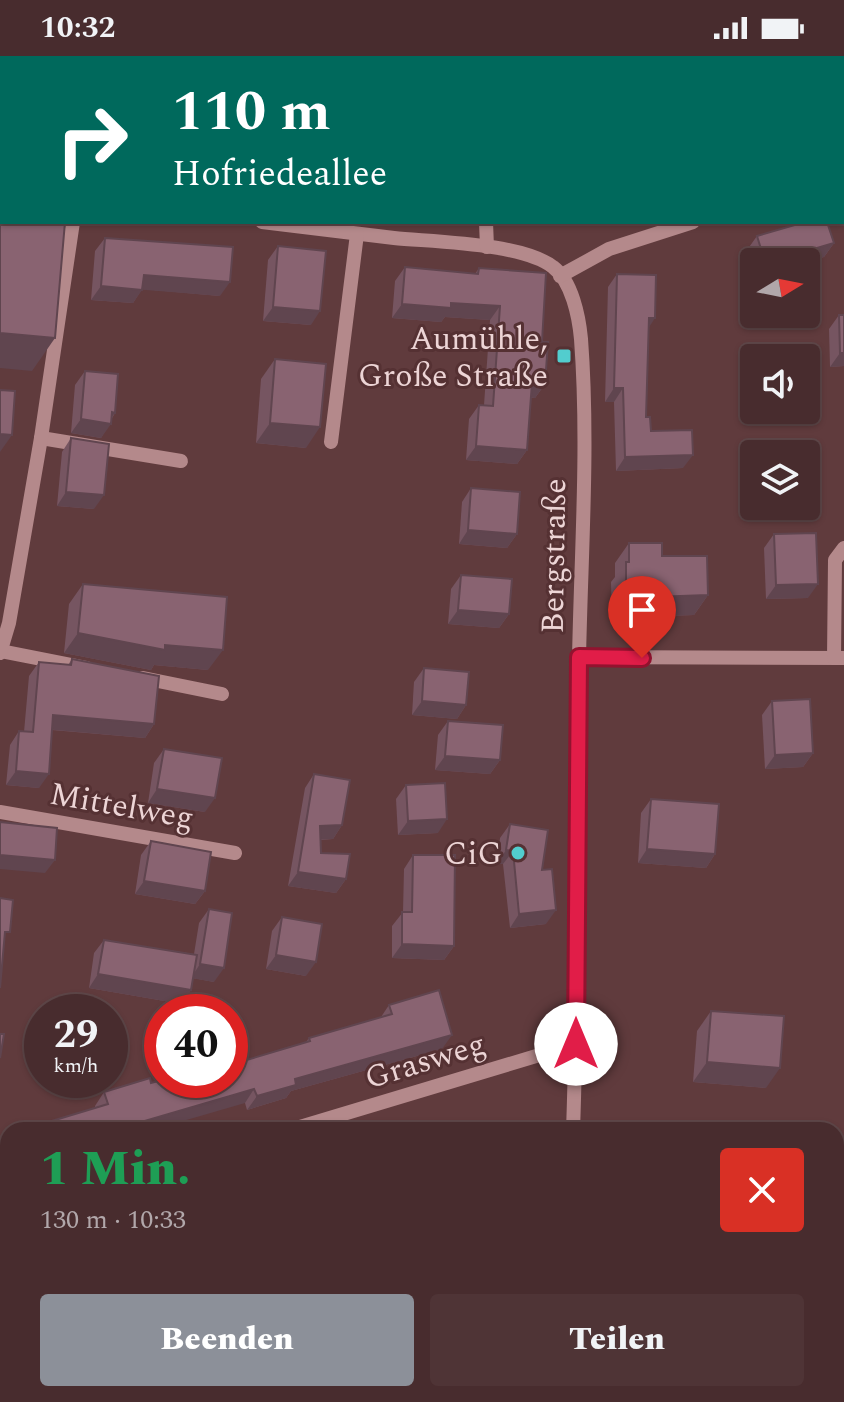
<!DOCTYPE html>
<html lang="de">
<head>
<meta charset="utf-8">
<style>
  :root { --surface:#482c2e; --page:#4f3436; --text:#f1f3f6; --muted:#b1a7aa; --line:#60484a; --accent:#8c9099 }
  body { margin:0; font-family:Spectral,serif; background:var(--page); color:var(--text); height:100vh; display:flex; flex-direction:column; font-size:30px; white-space:nowrap }
  * { box-sizing:border-box; margin:0 }
  p { font-size:26px; color:var(--muted) }
  .icon { flex:none; width:44px; height:44px; fill:none; stroke:currentColor; stroke-width:2; stroke-linecap:round; stroke-linejoin:round }
  .map { position:relative; flex:1; overflow:hidden }
  .sheet { position:absolute; left:0px; top:1066px; width:844px; height:280px; display:flex; flex-direction:column; background:var(--surface); border-radius:24px 24px 0 0; box-shadow:0 2px 6px #0004,0 0 0 2px var(--line) }
  .sheet>* { flex:none }
  .top-card { position:absolute; left:0px; top:0px; width:844px; height:168px; box-shadow:0 2px 6px #0004,0 0 0 2px var(--line); background:#00695c; color:#fff; overflow:hidden }
  .needle { width:52px; rotate:80deg }
  .fabs { position:absolute; left:740px; top:192px; display:grid; gap:16px }
  .fabs a { display:grid; place-items:center; width:80px; height:80px; border-radius:8px; background:var(--surface); box-shadow:0 2px 6px #0004,0 0 0 2px var(--line); font-size:40px }
  .speed { position:absolute; left:24px; top:938px; display:flex; gap:16px; font-size:40px; font-weight:700; text-align:center }
  .speed>* { display:grid; place-content:center; width:104px; height:104px; border-radius:50%; background:var(--surface); box-shadow:0 2px 6px #0004,0 0 0 2px var(--line); line-height:1 }
  .speed small { font-size:20px; font-weight:400 }
  .speed .limit { border:12px solid #d22; background:#fff; color:#111 }
  .pin { position:absolute; display:grid; place-items:center; width:68px; height:68px; color:#fff; margin:-82px -34px; border-radius:50% 50% 50% 0; rotate:-45deg; box-shadow:0 0 8px #0007 }
  .pin .icon { rotate:45deg }
  .me { position:absolute; width:88px; margin:-44px; rotate:0deg; stroke-linejoin:round; filter:drop-shadow(0 0 6px #0008) }
  .turn { display:flex; align-items:center; gap:28px; height:168px; padding:0 40px; font-size:36px }
  .turn .icon { width:104px; height:104px; stroke-width:2.5 }
  .turn b { display:block; font-size:56px; line-height:68px }
  .round { display:grid; place-items:center; flex:none; width:84px; height:84px; border-radius:8px; background:var(--page) }
  .summary { display:flex; align-items:center; justify-content:space-between; height:136px; padding:0 40px }
  h1 { font-size:48px; font-weight:800; line-height:60px; color:#1e9e55 }
  .button { display:flex; gap:16px; margin-top:auto; padding:16px 40px }
  .button a { flex:1; height:92px; border-radius:8px; background:var(--accent); color:#fff; font-size:32px; font-weight:800; line-height:92px; text-align:center }
  .button a+a { background:var(--page); color:var(--text) }
  .status { display:flex; justify-content:space-between; align-items:center; height:56px; padding:0 40px; background:var(--surface); direction:ltr }
  .status svg { height:22px; fill:currentColor }
  .map>svg:first-child { display:block }
  .lines { fill:none; stroke-linecap:round; stroke-linejoin:round }
  .minor { stroke:#b4898b; stroke-width:14 }
  .wall { fill:#765561 }
  .shaded-wall { fill:#60454f }
  .building { fill:#896371; stroke:#60454f; stroke-width:2 }
  .route-casing { stroke:#92132f; stroke-width:20 }
  .route { stroke:#e11d48; stroke-width:14 }
  .poi-dot { fill:#52cdce; stroke:#553133; stroke-width:3 }
  .labels { text-anchor:middle; stroke-width:6; stroke-linejoin:round; paint-order:stroke }
  .poi-label { font-size:32px; fill:#edd5d6; stroke:#553133; text-anchor:end }
  .street-label { font-size:32px; fill:#edd5d6; stroke:#553133 }
</style>
</head>
<body>
<div class="status"><b>10:32</b><svg viewBox="0 0 49 12"><path d="M0 12V9h3v3zM5 12V6h3v6zM10 12V3h3v9zM15 12V0h3v12zM26 1h20v11H26zM47 4h2v5h-2z"/></svg></div>
<div class="map">
<svg width="844" height="1346" viewBox="0 0 844 1346">
  <rect width="100%" height="100%" fill="#603b3d"/>
  <g class="lines">
    <g class="minor">
      <path d="M478,0V2"/>
      <path d="M842,121H844"/>
      <path d="M262,166C306,171 350,177 394,182C434,186 522,187 553,211C572,225 579,261 581,283C589,389 581,497 579,603C574,760 579,917 573,1074"/>
      <path d="M486,166L487,191"/>
      <path d="M560,220L609,193L693,166"/>
      <path d="M41,382L181,405"/>
      <path d="M331,386L357,178"/>
      <path d="M1,595L87,612"/>
      <path d="M0,597L9,567L41,382L73,166"/>
      <path d="M579,601L844,602"/>
      <path d="M834,602L835,504L844,492"/>
      <path d="M143,622L222,638"/>
      <path d="M0,756L235,797"/>
      <path d="M290,1074L576,988"/>
      <path d="M561,1346V1338"/>
    </g>
  </g>
  <g class="wall">
    <path d="M757,180L834,187L824,201L806,206H754V216L747,194Z"/>
    <path d="M105,182L220,240L142,233L133,247L91,244L95,195Z"/>
    <path d="M278,190L311,269L263,265L268,204Z"/>
    <path d="M405,211L475,218L479,212L542,286L545,328L535,342H530L527,394L517,408L466,404L469,363L479,349H484L490,264L445,261L441,266L392,262L395,225Z"/>
    <path d="M617,218L649,272L646,361L651,375L683,412L616,415L614,346H605L608,231Z"/>
    <path d="M839,259H844V310L830,311L829,273Z"/>
    <path d="M275,303L306,392L256,387L261,323Z"/>
    <path d="M85,315L115,357L101,382L71,377L75,329Z"/>
    <path d="M71,382L94,453L57,450L62,396Z"/>
    <path d="M471,432L517,478L507,492L459,488L462,446Z"/>
    <path d="M774,478L808,542L766,543L764,492Z"/>
    <path d="M629,487L662,500L708,539L694,559L612,562L611,526L615,521V507Z"/>
    <path d="M461,519L509,558L499,572L448,568L451,533Z"/>
    <path d="M83,528L208,614L154,609L151,614L64,597L69,548Z"/>
    <path d="M72,603L154,668L145,682L52,674L39,732L6,729L10,689L19,675L24,676L29,620L39,606L68,609Z"/>
    <path d="M424,612L466,649L457,663L412,659L414,626Z"/>
    <path d="M772,645L813,697L803,711L765,713L762,659Z"/>
    <path d="M448,665L500,704L490,718L435,714L438,679Z"/>
    <path d="M164,693L205,756L148,747L154,707Z"/>
    <path d="M314,718L342,769L333,783L321,784V797L346,823L336,837L288,830L305,732Z"/>
    <path d="M406,729L438,777L398,779L396,743Z"/>
    <path d="M651,743L715,798L706,812L638,807L641,757Z"/>
    <path d="M510,768L542,814L546,868L510,872L503,808H497L500,782Z"/>
    <path d="M151,785L205,835L195,848L135,838L141,799Z"/>
    <path d="M413,799L454,890L444,904L392,902V870L403,856L404,813Z"/>
    <path d="M209,853L214,926L193,922L191,934L182,948L89,932L94,897L104,884L194,898L199,867Z"/>
    <path d="M282,861L306,920L266,913L272,875Z"/>
    <path d="M389,949L442,993L291,1035L286,1042L247,1054L245,1047L95,1052V1050L104,1036L151,1027L230,1024L306,986L309,982L381,961Z"/>
    <path d="M711,955L766,1032L693,1026L697,975Z"/>
    <path d="M73,1338H156L150,1346H75Z"/>
    <path d="M266,1338H398L395,1342L375,1346H267Z"/>
    <path d="M665,1338H723L726,1346H664L662,1341Z"/>
    <path d="M792,1338H836L844,1345L794,1346Z"/>
  </g>
  <g class="shaded-wall">
    <path d="M420,0H453L451,2H418Z"/>
    <path d="M0,67H2V86L0,85Z"/>
    <rect x="842" y="68" width="2" height="19"/>
    <path d="M834,187L824,201L806,206H769Z"/>
    <path d="M144,219L230,226L220,240L134,233Z"/>
    <path d="M101,230L142,234L133,247L91,244Z"/>
    <path d="M451,247L500,250L490,264L445,261L441,266L392,262L402,248Z"/>
    <path d="M273,251L320,255L311,269L263,265Z"/>
    <path d="M649,262H655L646,276Z"/>
    <path d="M0,277L55,282L32,315L0,312Z"/>
    <path d="M840,297H844V310L830,311Z"/>
    <path d="M532,327L545,328L535,342L522,341Z"/>
    <path d="M614,332H623L614,346H605Z"/>
    <path d="M112,356L115,357L107,367L111,368L101,382L71,377L81,363Z"/>
    <path d="M270,367L320,371L306,392L256,387Z"/>
    <path d="M0,378L12,379L0,396Z"/>
    <path d="M476,390L527,394L517,408L466,404Z"/>
    <path d="M693,399L683,412L616,415L625,401Z"/>
    <path d="M66,436L104,439L94,453L57,450Z"/>
    <path d="M468,474L517,478L507,492L459,488Z"/>
    <path d="M818,528L808,542L766,543L776,529Z"/>
    <path d="M708,539L694,559L612,562L626,542Z"/>
    <path d="M458,554L509,558L499,572L448,568Z"/>
    <path d="M78,577L223,594L208,614L154,609L151,614L64,597Z"/>
    <path d="M422,645L466,649L457,663L412,659Z"/>
    <path d="M53,659L154,668L145,682L44,673Z"/>
    <path d="M813,697L803,711L765,713L775,699Z"/>
    <path d="M445,700L500,704L490,718L435,714Z"/>
    <path d="M16,715L49,718L39,732L6,729Z"/>
    <path d="M157,733L215,742L205,756L148,747Z"/>
    <path d="M447,763L438,777L398,779L408,765Z"/>
    <path d="M342,769L333,783L311,784L320,770Z"/>
    <path d="M647,793L715,798L706,812L638,807Z"/>
    <path d="M506,794L513,795L503,808H497Z"/>
    <path d="M0,799L55,804L45,817L0,813Z"/>
    <path d="M298,816L346,823L336,837L288,830Z"/>
    <path d="M144,825L205,835L195,848L135,838Z"/>
    <path d="M556,854L546,868L510,872L519,858Z"/>
    <path d="M402,888L454,890L444,904L392,902Z"/>
    <path d="M276,899L316,906L306,920L266,913Z"/>
    <path d="M200,908L224,912L214,926L191,922Z"/>
    <path d="M98,918L191,934L182,948L89,932Z"/>
    <path d="M452,979L442,993L291,1035L286,1042L247,1054L257,1040L295,1023Z"/>
    <path d="M707,1006L780,1012L766,1032L693,1026Z"/>
    <path d="M254,1033L245,1047L152,1074H114Z"/>
    <path d="M844,1333V1345L803,1346L806,1342L823,1338H836V1335Z"/>
    <path d="M335,1338H398L395,1342L375,1346H319L323,1340Z"/>
    <path d="M489,1338H530L488,1340Z"/>
  </g>
  <g class="building">
    <rect x="523" y="0" width="35" height="2"/>
    <path d="M844,0V68H842V2H758V1Z"/>
    <rect x="0" y="34" width="2" height="33"/>
    <path d="M0,130L2,131V166H65L55,282L0,277Z"/>
    <path d="M805,166H827L834,187L769,206H765L757,180Z"/>
    <path d="M105,182L233,191L230,226L144,219L142,234L101,230Z"/>
    <path d="M278,190L326,195L320,255L273,251Z"/>
    <path d="M405,211L478,218L479,212L546,217L542,286H548L545,328L532,327L527,394L476,390L479,349L493,350L500,250L451,247V252L402,248Z"/>
    <path d="M617,218L656,219L655,262H649L646,361H650L651,375L692,374L693,399L625,401L623,332H614Z"/>
    <path d="M839,259H844V297H840Z"/>
    <path d="M275,303L326,308L320,371L270,367Z"/>
    <path d="M85,315L118,318L115,357L112,356L111,368L81,363Z"/>
    <path d="M0,334L15,335L12,379L0,378Z"/>
    <path d="M71,382L109,388L104,439L66,436Z"/>
    <path d="M471,432L520,436L517,478L468,474Z"/>
    <path d="M816,477L818,528L776,529L774,478Z"/>
    <path d="M629,487H662V500H707L708,539L626,542V506H629Z"/>
    <path d="M461,519L512,523L509,558L458,554Z"/>
    <path d="M83,528L227,541L223,594L165,589V594L78,577Z"/>
    <path d="M72,603L159,620L154,668L53,659L49,718L16,715L19,675L33,676L39,606L71,609Z"/>
    <path d="M424,612L469,616L466,649L422,645Z"/>
    <path d="M810,643L813,697L775,699L772,645Z"/>
    <path d="M448,665L503,669L500,704L445,700Z"/>
    <path d="M164,693L222,702L215,742L157,733Z"/>
    <path d="M314,718L350,724L342,769L320,770L321,797L350,798L346,823L298,816Z"/>
    <path d="M445,727L447,763L408,765L406,729Z"/>
    <path d="M651,743L719,748L715,798L647,793Z"/>
    <path d="M0,766L57,772L55,804L0,799Z"/>
    <path d="M510,768L548,774L542,814L552,813L556,854L519,858L513,795L506,794Z"/>
    <path d="M151,785L211,796L205,835L144,825Z"/>
    <path d="M413,799H455L454,890L402,888V856H412Z"/>
    <path d="M0,842L13,844L10,876H5L0,932Z"/>
    <path d="M209,853L232,857L224,912L200,908Z"/>
    <path d="M282,861L322,868L316,906L276,899Z"/>
    <path d="M104,884L197,899L191,934L98,918Z"/>
    <path d="M439,934L452,979L295,1023L296,1029L257,1040L254,1033L114,1074H22L108,1048L104,1036L150,1022L151,1027L162,1024H230V1009L310,985L309,982L392,958L389,949Z"/>
    <path d="M711,955L784,960L780,1012L707,1006Z"/>
    <path d="M0,978H4L0,1002Z"/>
    <path d="M433,1065L436,1074H403Z"/>
    <path d="M844,1294V1333L836,1335V1296Z"/>
    <path d="M89,1338H151L149,1339L150,1346H91Z"/>
    <path d="M280,1338H335L323,1340L324,1346H281Z"/>
    <path d="M675,1338H723L726,1346H678Z"/>
    <path d="M805,1338H823L806,1342Z"/>
  </g>
  <g class="lines">
    <g class="route-casing">
      <path id="route" d="M576,988L579,601L642,602"/>
    </g>
    <use href="#route" class="route"/>
  </g>
  <g class="poi-dot">
    <rect x="556" y="292" width="16" height="16" rx="4"/>
    <circle cx="518" cy="797" r="8"/>
  </g>
  <g class="labels">
    <g class="poi-label">
      <text x="548" y="293">Aumühle,<tspan x="548" dy="37">Große Straße</tspan></text>
      <text x="502" y="808">CiG</text>
    </g>
    <g class="street-label">
      <text transform="translate(553 500) rotate(-89)" y="11">Bergstraße</text>
      <text transform="translate(122 749) rotate(10)" y="11">Mittelweg</text>
      <text transform="translate(425 1004) rotate(-17)" y="11">Grasweg</text>
    </g>
  </g>
</svg>
<div class="fabs">
<a><svg class="needle" viewBox="-14 -14 28 28"><path d="M0-13l5 13h-10z" fill="#e53935"/><path d="M0 13l5-13h-10z" fill="#b1a7aa"/></svg></a>
<a><svg class="icon" aria-label="sound" viewBox="0 0 24 24"><path d="M4 9h4l5-4v14l-5-4H4zM17 9q2 3 0 6"/></svg></a>
<a><svg class="icon" aria-label="layers" viewBox="0 0 24 24"><path d="M12 4l9 5-9 5-9-5zM3 14l9 5 9-5"/></svg></a>
</div>
<div class="speed"><div>29<small>km/h</small></div><div class="limit">40</div></div>
<div class="pin" style="left:642px;top:602px;background:#d93025"><svg class="icon" aria-label="arrive" viewBox="0 0 24 24"><path d="M6 21V4h12l-3 4 3 4H6"/></svg></div>
<svg class="me" style="left:576px;top:988px" viewBox="-20 -20 40 40"><circle r="19" fill="#fff"/><path d="M0-13L10 11 0 6-10 11z" fill="#e11d48"/></svg>
<div class="top-card">
<div class="turn"><svg class="icon" aria-label="right" viewBox="0 0 24 24"><path d="M7 20v-9h11M14 6l5 5-5 5"/></svg><div><b>110 m</b>Hofriedeallee</div></div>
</div>
<section class="sheet">
<div class="summary"><div><h1>1 Min.</h1><p>130 m · 10:33</p></div><a class="round" style="background:#d93025;color:#fff"><svg class="icon" aria-label="close" viewBox="0 0 24 24"><path d="M6 6l12 12M18 6L6 18"/></svg></a></div>
<div class="button"><a>Beenden</a><a>Teilen</a></div>
</section>
</div>
</body>
</html>
